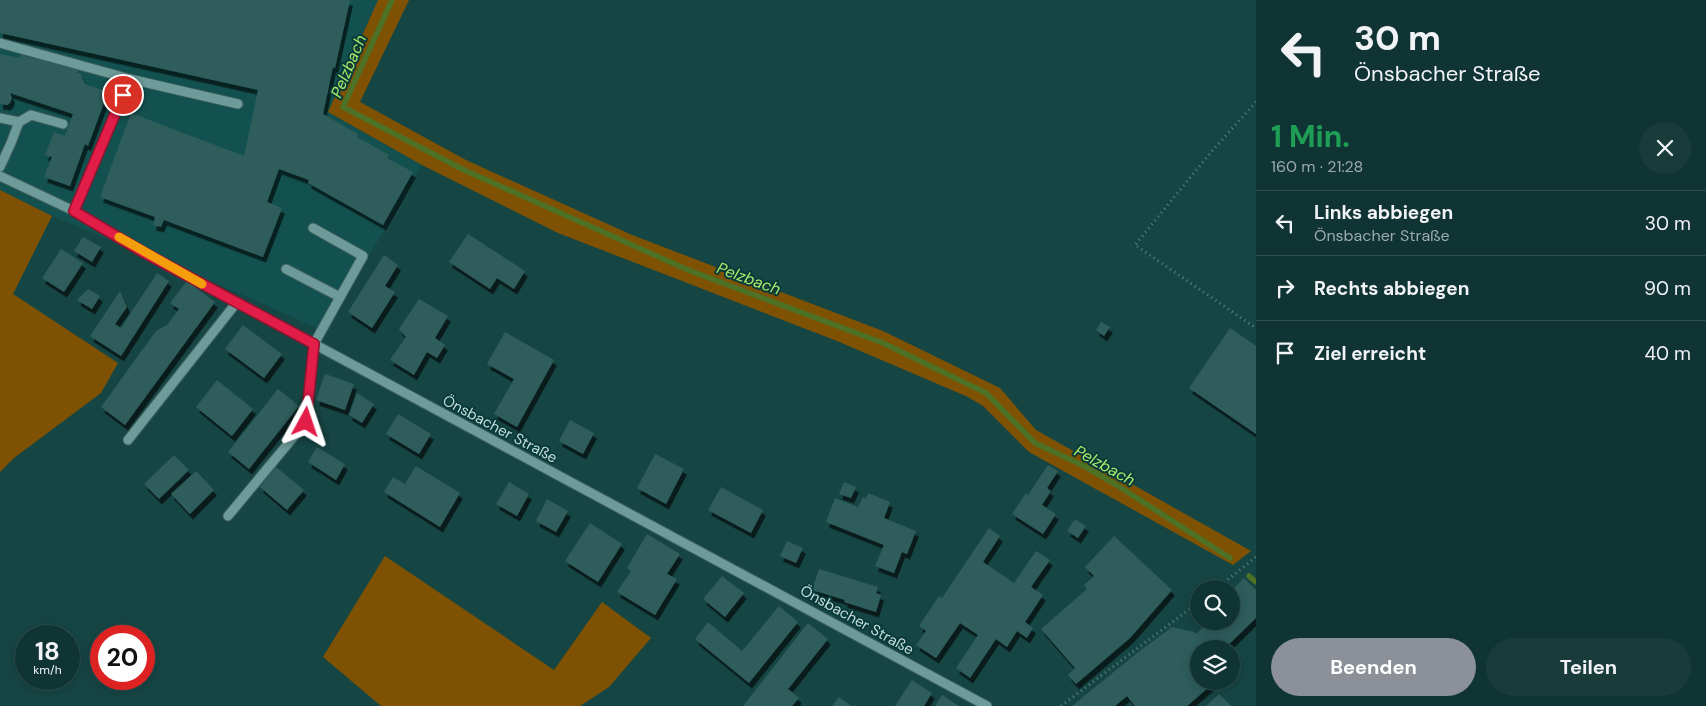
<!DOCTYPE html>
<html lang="de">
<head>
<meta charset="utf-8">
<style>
  :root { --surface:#103433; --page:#193c3b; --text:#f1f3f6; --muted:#9caaac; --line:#304f4e; --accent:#8c9099 }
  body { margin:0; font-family:"DM Sans",sans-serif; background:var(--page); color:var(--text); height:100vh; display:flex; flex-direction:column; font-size:19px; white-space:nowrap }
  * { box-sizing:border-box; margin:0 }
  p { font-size:16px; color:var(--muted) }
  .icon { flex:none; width:28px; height:28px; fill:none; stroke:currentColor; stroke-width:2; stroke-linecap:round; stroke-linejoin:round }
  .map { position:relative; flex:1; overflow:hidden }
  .sheet { display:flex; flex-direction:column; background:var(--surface); width:450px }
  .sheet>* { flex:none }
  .guide { background:#103433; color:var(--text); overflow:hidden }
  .controls { position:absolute; left:1190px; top:580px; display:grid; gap:10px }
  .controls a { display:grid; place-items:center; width:50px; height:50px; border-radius:50%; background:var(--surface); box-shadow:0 2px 12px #0003,0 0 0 1px var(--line); font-size:25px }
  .speed { position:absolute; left:15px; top:625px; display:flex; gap:10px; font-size:25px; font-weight:700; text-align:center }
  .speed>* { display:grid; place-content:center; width:65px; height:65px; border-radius:50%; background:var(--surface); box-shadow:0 2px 12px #0003,0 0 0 1px var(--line); line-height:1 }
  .speed small { font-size:12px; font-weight:400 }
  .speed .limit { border:8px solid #d22; background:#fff; color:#111 }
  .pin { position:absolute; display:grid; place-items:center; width:42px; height:42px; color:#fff; margin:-21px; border:2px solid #fff; border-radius:50%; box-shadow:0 1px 5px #0007 }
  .me { position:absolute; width:55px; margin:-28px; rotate:5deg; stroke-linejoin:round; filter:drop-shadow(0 0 4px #0008) }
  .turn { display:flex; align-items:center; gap:18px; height:105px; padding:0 15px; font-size:22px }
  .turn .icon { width:65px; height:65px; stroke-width:2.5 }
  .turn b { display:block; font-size:35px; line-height:42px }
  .round { display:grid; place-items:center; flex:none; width:52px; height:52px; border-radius:26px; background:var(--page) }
  .overview { display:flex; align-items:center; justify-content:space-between; height:85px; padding:0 15px }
  h1 { font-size:30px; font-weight:700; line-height:38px; color:#1e9e55 }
  .cta { display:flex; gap:10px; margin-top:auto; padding:10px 15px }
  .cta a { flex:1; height:58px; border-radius:30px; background:var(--accent); color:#fff; font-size:20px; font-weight:700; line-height:58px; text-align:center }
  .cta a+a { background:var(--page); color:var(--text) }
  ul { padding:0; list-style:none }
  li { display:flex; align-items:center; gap:15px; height:65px; padding:0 15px; border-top:1px solid var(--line) }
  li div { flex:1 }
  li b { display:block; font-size:19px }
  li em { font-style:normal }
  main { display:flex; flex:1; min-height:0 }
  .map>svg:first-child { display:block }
  .built { fill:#12514f }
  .green { fill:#7f5103 }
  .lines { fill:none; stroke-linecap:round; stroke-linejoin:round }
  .stream { stroke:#4d7226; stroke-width:5.5 }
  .building { fill:#2f5d5b; filter:url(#shadow) }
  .minor-casing { stroke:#3f605e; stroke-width:11 }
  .path { stroke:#5b8280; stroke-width:3; stroke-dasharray:1 4; stroke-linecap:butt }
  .minor { stroke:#6c9b99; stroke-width:9 }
  .route-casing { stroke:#92132f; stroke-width:12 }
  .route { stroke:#e11d48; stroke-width:9 }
  .slow { stroke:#f59e0b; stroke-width:9 }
  .labels { text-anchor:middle; stroke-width:4; stroke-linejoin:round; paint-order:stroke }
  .street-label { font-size:15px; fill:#c5dddb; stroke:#083b3a }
  .water-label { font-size:16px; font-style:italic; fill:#abeb6c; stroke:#083b3a }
</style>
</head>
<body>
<main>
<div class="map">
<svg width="1256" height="706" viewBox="0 0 1256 706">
  <defs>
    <filter id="shadow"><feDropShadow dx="3" dy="5.5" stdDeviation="0" flood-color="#0009"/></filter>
  </defs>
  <rect width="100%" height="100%" fill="#164644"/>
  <path class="built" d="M0,0H378L328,112L422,165L383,233L321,330L245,296L52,216L0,190Z"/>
  <g class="green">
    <path d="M378,0H409L360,102L466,160L632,235L883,331L1000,388L1036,430L1251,551L1233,565L1029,452L983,406L968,397L837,341L558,233L422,165L328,112Z"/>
    <path d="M0,190L52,216L13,294L118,363L101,393L14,458L0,472Z"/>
    <path d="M385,556L554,670L602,602L651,638L609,687L580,706H381L323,657Z"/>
  </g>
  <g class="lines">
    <g class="stream">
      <path d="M392,0L343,107L462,169L688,270L883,343L986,393L1035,443L1084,466L1115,484L1230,558"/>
      <path d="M1249,576L1256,582"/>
    </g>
  </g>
  <g class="building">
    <path d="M0,0H350L335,68L333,67L323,114L358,134L357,137L389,155L387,158L413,172L383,225L308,183L309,180L279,169L267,202L282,208L263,257L164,220L161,227L153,225L155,217L100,197L131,113L244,156L258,90L0,33Z"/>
    <path d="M0,54L20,58L21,54L34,59L35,55L78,70L77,73H80L85,84L108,92L88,146L85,144L70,186L44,177L52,157L45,155L54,132L65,136L73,114L10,93L12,98L10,103L7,105L0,104Z"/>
    <path d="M468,234L525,271L514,289L497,278L490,289L449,262Z"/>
    <path d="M83,237L101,247L92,262L74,251Z"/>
    <path d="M61,249L83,263L64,292L42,278Z"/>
    <path d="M384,255L398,265L385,286L395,292L372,328L348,312Z"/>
    <path d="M157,273L169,281L121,356L90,336L120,291L127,307L115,324L121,328Z"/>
    <path d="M187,281L215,302L125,425L101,407L156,331L167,325L179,309L170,303Z"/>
    <path d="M88,289L100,296L92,309L77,300Z"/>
    <path d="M419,299L448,316L435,338L445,345L437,358L427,352L414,375L390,360L406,337L399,329Z"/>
    <path d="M1101,322L1110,327L1104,336L1096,330Z"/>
    <path d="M243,325L282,354L264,378L225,349Z"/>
    <path d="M1230,328L1256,346V434L1189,388Z"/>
    <path d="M505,332L554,360L517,427L494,414L514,379L487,364Z"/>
    <path d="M325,374L354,384L345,410L316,400Z"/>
    <path d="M217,380L253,409L232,436L196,407Z"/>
    <path d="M278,389L299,406L249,469L228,452Z"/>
    <path d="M357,393L374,404L362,423L349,415Z"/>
    <path d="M398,414L431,434L419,454L386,434Z"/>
    <path d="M570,420L594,433L583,454L559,441Z"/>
    <path d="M317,447L345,464L336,480L308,462Z"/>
    <path d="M655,454L684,469L666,504L637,488Z"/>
    <path d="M174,455L189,470L159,499L144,484Z"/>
    <path d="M1048,465L1058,471L1047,488L1051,491L1042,505L1056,514L1043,534L1012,514L1026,493L1028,495Z"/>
    <path d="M416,466L460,493L440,527L384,492L393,477L405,484Z"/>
    <path d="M276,467L304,490L287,510L260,487Z"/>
    <path d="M196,471L214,490L190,514L171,494Z"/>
    <path d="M509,482L529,494L517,516L496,504Z"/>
    <path d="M844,482L856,487L851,498L839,494Z"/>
    <path d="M721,487L763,510L751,533L708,510Z"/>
    <path d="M868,493L890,502L884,518L916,531L907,554L902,552L894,573L875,566L884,545L826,522L835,498L858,507L863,497L866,499Z"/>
    <path d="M547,499L568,511L556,532L536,521Z"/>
    <path d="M1075,519L1086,526L1078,538L1067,531Z"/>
    <path d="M590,523L622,544L598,582L565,561Z"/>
    <path d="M989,528L1000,536L983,562L1014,583L1036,551L1050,560L1031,587L1043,595L1025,622L1033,628L1027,638L1017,631L1007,647L996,639L970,678L956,668L978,635L960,623L936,658L916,645L926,631L919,626L939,596L942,598Z"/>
    <path d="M647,534L680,554L667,574L677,579L655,615L617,592L631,571L627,568Z"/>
    <path d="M1114,536L1172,590L1130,638L1076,684L1068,675L1075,668L1041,629L1087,589L1084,585L1094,576L1085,567Z"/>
    <path d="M787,541L803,548L796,563L780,556Z"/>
    <path d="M819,569L878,587L876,593L881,595L876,612L844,602L845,600L812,590Z"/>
    <path d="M722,576L744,593L725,617L703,599Z"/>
    <path d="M1244,578L1256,590V618L1224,649H1199V681H1216L1187,706H1135L1127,696L1115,706H1072L1137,653L1172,627L1194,632L1196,634L1209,621H1231V591Z"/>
    <path d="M779,606L798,622L749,683L695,639L708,622L742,651Z"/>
    <path d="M808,623L828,639L788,689L799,698L792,706H743Z"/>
    <path d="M1231,657L1237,664L1231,668Z"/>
    <path d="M912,680L932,693L924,706H895Z"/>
    <path d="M1219,694L1231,706H1206Z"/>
    <path d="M942,695L959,706H935Z"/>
    <path d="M839,697L851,706H832Z"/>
  </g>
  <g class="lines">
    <g class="minor-casing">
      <g id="minor">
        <path d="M0,43L130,79L74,211"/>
        <path d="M130,79L238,104"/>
        <path d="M0,118L19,122L11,143L0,167"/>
        <path d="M19,122L31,115L63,124"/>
        <path d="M0,176L74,211L143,252L987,706"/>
        <path d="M286,269L340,297"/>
        <path d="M128,440L237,302"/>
        <path d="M228,516L306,422L314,344L363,256L313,228"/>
      </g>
    </g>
    <g class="path">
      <path d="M1256,102L1212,151L1135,245L1256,328"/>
      <path d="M1216,589L1256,557"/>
      <path d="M1061,706L1199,602"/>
    </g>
    <use href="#minor" class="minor"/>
  </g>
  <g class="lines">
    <g class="route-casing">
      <path id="route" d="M123,95L74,211L143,252L314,344L306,422"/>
    </g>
    <use href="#route" class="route"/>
    <path class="slow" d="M119,237L202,284"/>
  </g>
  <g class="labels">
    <g class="street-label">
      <text transform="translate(500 429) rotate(28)" y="5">Önsbacher Straße</text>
      <text transform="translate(857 620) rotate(29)" y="5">Önsbacher Straße</text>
    </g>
    <g class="water-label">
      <text transform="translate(348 66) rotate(-67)" y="6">Pelzbach</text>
      <text transform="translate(749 278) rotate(20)" y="6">Pelzbach</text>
      <text transform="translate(1105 465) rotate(29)" y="6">Pelzbach</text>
    </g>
  </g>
</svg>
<div class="controls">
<a><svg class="icon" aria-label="search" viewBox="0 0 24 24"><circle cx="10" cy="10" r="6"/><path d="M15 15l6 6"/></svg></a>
<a><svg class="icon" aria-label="layers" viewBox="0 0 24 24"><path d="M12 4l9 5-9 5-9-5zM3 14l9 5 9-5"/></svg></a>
</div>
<div class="speed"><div>18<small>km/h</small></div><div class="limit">20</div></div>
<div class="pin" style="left:123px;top:95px;background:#d93025"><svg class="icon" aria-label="arrive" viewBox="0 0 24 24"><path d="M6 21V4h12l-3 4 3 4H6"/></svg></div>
<svg class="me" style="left:306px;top:422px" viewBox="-20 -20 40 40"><path d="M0-17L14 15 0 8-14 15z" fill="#e11d48" stroke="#fff" stroke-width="4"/></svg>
</div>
<section class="sheet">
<div class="guide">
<div class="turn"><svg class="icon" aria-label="left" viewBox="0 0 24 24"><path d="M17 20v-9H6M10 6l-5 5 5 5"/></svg><div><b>30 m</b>Önsbacher Straße</div></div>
</div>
<div class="overview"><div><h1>1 Min.</h1><p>160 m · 21:28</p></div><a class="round"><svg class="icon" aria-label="close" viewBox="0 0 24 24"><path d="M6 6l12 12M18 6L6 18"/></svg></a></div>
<ul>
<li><svg class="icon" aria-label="left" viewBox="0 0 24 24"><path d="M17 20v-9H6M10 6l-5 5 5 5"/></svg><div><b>Links abbiegen</b><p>Önsbacher Straße</p></div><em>30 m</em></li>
<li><svg class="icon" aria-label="right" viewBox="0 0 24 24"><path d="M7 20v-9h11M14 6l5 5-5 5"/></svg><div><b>Rechts abbiegen</b></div><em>90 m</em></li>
<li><svg class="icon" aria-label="arrive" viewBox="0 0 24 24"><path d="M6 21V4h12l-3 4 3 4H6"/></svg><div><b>Ziel erreicht</b></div><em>40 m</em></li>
</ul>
<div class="cta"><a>Beenden</a><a>Teilen</a></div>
</section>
</main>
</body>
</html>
